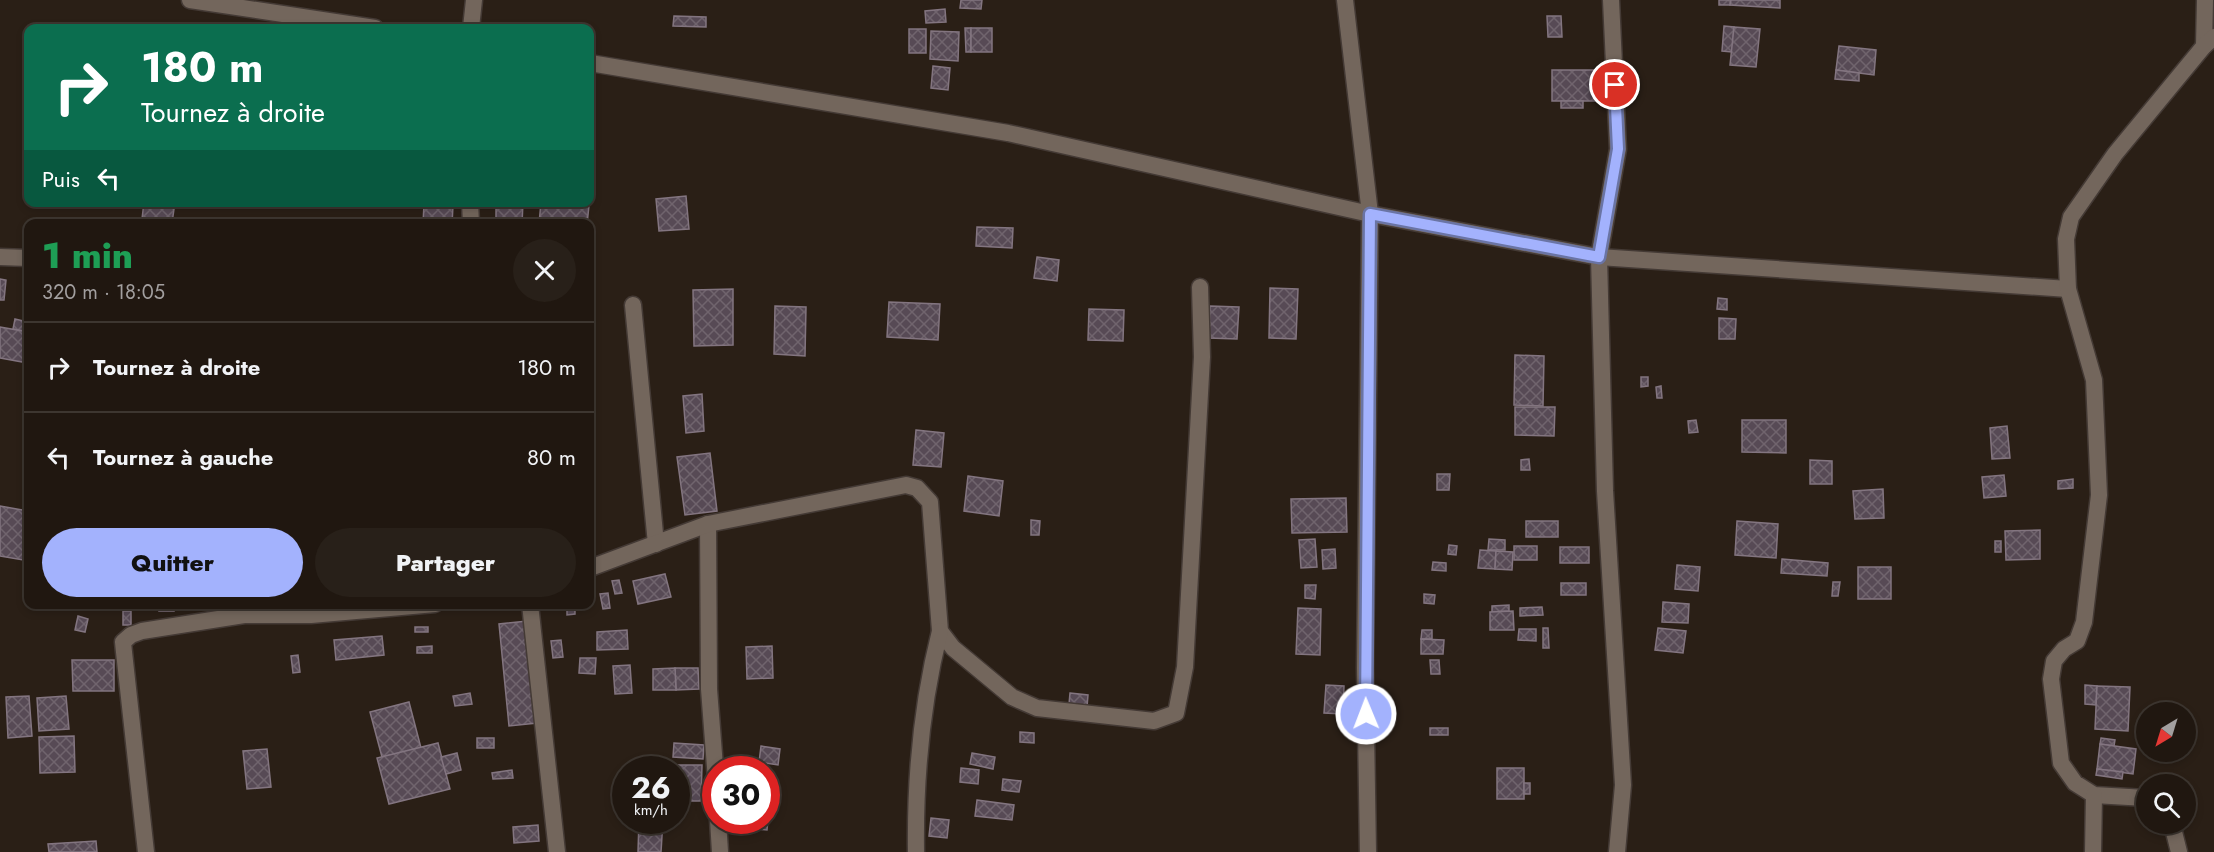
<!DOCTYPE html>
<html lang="fr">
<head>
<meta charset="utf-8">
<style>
  :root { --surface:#201710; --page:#282019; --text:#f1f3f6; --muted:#a29f9f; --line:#3d3630; --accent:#a3b2fd }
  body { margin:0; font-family:Jost,sans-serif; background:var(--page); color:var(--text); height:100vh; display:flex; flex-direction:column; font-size:22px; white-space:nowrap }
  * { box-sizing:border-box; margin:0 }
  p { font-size:20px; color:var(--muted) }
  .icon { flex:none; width:33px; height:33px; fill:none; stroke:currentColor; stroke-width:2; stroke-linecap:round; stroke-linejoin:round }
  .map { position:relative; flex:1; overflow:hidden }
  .drawer { position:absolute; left:24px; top:219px; width:570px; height:390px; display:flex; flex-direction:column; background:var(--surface); border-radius:12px; box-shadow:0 3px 9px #0003,0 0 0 2px var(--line) }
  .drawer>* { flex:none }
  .top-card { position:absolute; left:24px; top:24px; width:570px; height:183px; border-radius:12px; box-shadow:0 3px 9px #0003,0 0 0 2px var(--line); background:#0b6e4f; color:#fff; overflow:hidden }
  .needle { width:39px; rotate:218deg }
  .controls { position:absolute; left:2136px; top:702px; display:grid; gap:12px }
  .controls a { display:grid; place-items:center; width:60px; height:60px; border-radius:50%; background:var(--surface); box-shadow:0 3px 9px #0003,0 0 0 2px var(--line); font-size:30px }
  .speed { position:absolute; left:612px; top:756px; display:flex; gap:12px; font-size:30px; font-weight:700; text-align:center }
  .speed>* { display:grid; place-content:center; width:78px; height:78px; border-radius:50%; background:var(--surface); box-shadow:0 3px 9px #0003,0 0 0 2px var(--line); line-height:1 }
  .speed small { font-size:15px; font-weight:400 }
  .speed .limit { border:9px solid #d22; background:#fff; color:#111 }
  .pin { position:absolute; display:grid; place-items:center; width:51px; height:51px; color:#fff; margin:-26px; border:3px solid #fff; border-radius:50%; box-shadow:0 2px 6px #0007 }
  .me { position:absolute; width:66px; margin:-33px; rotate:359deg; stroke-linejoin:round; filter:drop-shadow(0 0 4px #0008) }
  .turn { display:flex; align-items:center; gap:21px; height:126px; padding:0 18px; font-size:27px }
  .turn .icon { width:78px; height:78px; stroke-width:2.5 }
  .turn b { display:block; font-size:42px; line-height:51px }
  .then { display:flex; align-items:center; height:57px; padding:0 18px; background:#0003; gap:12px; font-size:22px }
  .round { display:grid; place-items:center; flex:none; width:63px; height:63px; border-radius:32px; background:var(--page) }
  .summary { display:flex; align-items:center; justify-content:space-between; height:102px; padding:0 18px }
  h1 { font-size:36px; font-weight:800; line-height:45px; color:#1e9e55 }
  .cta { display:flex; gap:12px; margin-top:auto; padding:12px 18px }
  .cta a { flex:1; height:69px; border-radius:36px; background:var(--accent); color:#111; font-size:24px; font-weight:800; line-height:69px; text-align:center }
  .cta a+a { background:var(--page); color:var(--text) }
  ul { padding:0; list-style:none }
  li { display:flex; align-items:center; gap:18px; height:90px; padding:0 18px; border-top:2px solid var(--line) }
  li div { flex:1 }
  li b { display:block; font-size:22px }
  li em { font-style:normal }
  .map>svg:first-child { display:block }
  .building { fill:url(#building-cross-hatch); stroke:#837580; stroke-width:1.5 }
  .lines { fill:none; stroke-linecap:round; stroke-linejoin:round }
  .minor-casing { stroke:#443a35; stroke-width:19 }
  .minor { stroke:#73665c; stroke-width:16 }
  .route-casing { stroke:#6a74a4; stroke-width:15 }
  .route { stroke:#a3b2fd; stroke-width:10 }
</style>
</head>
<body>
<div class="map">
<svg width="2214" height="852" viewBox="0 0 2214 852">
  <defs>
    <pattern id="building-cross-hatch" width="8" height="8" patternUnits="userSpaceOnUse" patternTransform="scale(1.5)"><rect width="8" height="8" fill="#574a55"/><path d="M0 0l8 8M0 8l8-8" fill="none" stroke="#70646d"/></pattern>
  </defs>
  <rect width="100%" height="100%" fill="#2a1f16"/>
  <g class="building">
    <path d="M961,0H982L981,9L960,8Z"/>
    <path d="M1719,0H1731L1730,5H1719Z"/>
    <path d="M1731,0H1780V8L1730,5Z"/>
    <path d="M945,9L946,22L926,23L925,11Z"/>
    <path d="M674,16L706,17V27L673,26Z"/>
    <path d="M1547,16H1561L1562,37H1548Z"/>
    <path d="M1724,26L1734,27L1732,52L1722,51Z"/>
    <path d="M1734,27L1760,29L1756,67L1730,65Z"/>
    <path d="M965,28H971V52H966Z"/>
    <rect x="971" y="28" width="21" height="24"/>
    <rect x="909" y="29" width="17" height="24"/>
    <path d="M931,31L959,32L958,61L930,59Z"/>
    <path d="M1839,46L1876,50L1874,75L1836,70Z"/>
    <path d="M933,66L950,68L948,90L931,88Z"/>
    <rect x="1552" y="70" width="45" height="31"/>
    <path d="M1836,70L1859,73V81L1835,79Z"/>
    <rect x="1561" y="101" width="22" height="7"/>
    <path d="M590,186L591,187L587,224H539L541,202H590Z"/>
    <path d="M686,196L689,229L659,231L656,199Z"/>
    <path d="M144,202H175L172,223L142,219Z"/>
    <path d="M496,202H523L522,224H496Z"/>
    <path d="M424,204L453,206L452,224H423Z"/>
    <path d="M977,227L1013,228L1012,248L976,246Z"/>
    <path d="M1037,257L1059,260L1057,281L1034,278Z"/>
    <path d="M0,279L6,280L4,300H0Z"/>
    <path d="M1270,288L1298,289L1296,339L1269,338Z"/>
    <path d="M733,289V345L694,346L693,290Z"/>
    <path d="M1718,298L1727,299V310L1717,309Z"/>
    <path d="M889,302L940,304L938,340L887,337Z"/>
    <path d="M775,306L806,307L805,356L774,354Z"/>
    <path d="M1210,306L1239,307L1237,339L1209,338Z"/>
    <path d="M1089,309L1124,310L1123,341L1088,340Z"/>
    <path d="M1719,318L1736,319L1735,339H1719Z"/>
    <path d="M15,319L28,322V332L13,329Z"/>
    <path d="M0,327L28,332V363L0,358Z"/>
    <path d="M1515,355L1544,356L1543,406L1514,405Z"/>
    <path d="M1641,377H1648V386L1641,387Z"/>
    <path d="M1661,386L1662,398H1657L1656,387Z"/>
    <path d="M702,394L704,431L686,433L683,396Z"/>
    <path d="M1515,407H1555L1554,436L1515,435Z"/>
    <path d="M1696,420L1698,432L1689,433L1688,421Z"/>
    <path d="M1742,420H1786V453L1742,452Z"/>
    <path d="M2007,426L2010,458L1992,459L1990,428Z"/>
    <path d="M916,430L944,433L941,467L913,465Z"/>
    <path d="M710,453L717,511L685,515L677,457Z"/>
    <path d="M1529,459L1530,470H1521V460Z"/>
    <path d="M1810,460L1832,461V484H1810Z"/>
    <path d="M1437,474H1450L1449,490H1437Z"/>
    <path d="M2004,475L2006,496L1984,498L1982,477Z"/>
    <path d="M968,476L1003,481L999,516L964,511Z"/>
    <path d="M2073,479V488L2058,489V481Z"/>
    <path d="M1883,489L1884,518L1855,519L1853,491Z"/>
    <path d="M1346,498L1347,532L1292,533L1291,499Z"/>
    <path d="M0,506L28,511V531L23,560L0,556Z"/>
    <path d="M1031,520L1040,521L1039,535H1031Z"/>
    <rect x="1526" y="521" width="32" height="16"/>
    <path d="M1737,521L1778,524L1776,558L1735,555Z"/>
    <path d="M2040,530V559L2006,560L2005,531Z"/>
    <path d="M1315,539L1317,567L1301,568L1299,540Z"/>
    <path d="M1489,539L1505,540V550H1488Z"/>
    <rect x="1995" y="541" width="6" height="11"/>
    <path d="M1449,545L1457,546L1456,555L1448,554Z"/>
    <rect x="1514" y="546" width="23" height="14"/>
    <rect x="1560" y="547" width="29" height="16"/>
    <path d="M1335,549L1336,568L1323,569L1322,550Z"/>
    <path d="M1480,550L1496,551L1495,569L1478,568Z"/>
    <path d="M1496,551L1513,552L1512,570L1495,569Z"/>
    <path d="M1782,559L1828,563L1827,576L1781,573Z"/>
    <path d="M1433,562L1446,563V571L1432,570Z"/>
    <path d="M1677,565L1700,567L1698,591L1675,589Z"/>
    <rect x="1858" y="567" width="33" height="32"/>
    <path d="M665,574L671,597L638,604L633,581Z"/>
    <path d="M619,580L622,593L615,594L612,581Z"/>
    <path d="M1833,582H1840L1838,596H1832Z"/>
    <rect x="1561" y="583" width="25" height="12"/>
    <path d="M1305,585H1316L1315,599L1305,598Z"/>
    <path d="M608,593L610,608L603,609L600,594Z"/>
    <path d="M1424,594L1435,595L1434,604L1424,603Z"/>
    <path d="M1663,602L1689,604L1688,623L1662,622Z"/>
    <rect x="159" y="604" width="15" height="7"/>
    <path d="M567,604H575V614L567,615Z"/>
    <path d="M1509,605V611L1492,612V606Z"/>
    <path d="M1542,607L1543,615L1520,616V608Z"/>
    <path d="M1298,608L1321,609L1320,655L1296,654Z"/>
    <rect x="123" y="611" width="8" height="14"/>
    <path d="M1513,611L1514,630H1490V612Z"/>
    <path d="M78,616L88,619L85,632L75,630Z"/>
    <path d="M527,621L537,723L509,726L499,624Z"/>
    <rect x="415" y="627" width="13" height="5"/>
    <path d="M1543,628H1548L1549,648H1543Z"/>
    <path d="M1658,628L1686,631L1683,653L1655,650Z"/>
    <path d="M1519,629H1536V641L1518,640Z"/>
    <path d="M627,630L628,649L597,650V632Z"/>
    <path d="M1422,630H1432V639H1421Z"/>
    <path d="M382,636L384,655L336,660L334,640Z"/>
    <path d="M1421,639L1444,640L1443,654H1421Z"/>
    <path d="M561,640L563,657L553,658L551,641Z"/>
    <path d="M432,646V653H417V647Z"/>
    <path d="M772,646L773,678L747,679L746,647Z"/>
    <path d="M298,655L300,672L293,673L291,656Z"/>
    <path d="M580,658H596L595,674L579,673Z"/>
    <path d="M72,660H114V691H73Z"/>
    <path d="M1430,660H1439L1440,674H1431Z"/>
    <path d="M630,665L632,693L615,694L613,666Z"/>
    <path d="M675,668H698L699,689L676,690Z"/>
    <path d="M675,668L676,690H653V669Z"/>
    <path d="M1326,685L1344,686L1343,714L1324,713Z"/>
    <path d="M2085,685L2097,686L2096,705L2085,704Z"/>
    <path d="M2097,686L2130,687L2128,731L2095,729Z"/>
    <path d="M470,693L472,704L455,706L453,696Z"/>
    <path d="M1070,693L1088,695L1087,707L1069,704Z"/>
    <path d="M29,696L32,736L8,738L6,697Z"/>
    <path d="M66,696L69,729L39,731L37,698Z"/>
    <path d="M409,702L421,748L382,757L370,712Z"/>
    <rect x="1430" y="728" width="18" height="7"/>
    <path d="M1020,732L1034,733V743L1020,742Z"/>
    <path d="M74,736L75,772L40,773L39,737Z"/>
    <rect x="477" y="738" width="17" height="10"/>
    <path d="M2101,738L2115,740L2114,746L2100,744Z"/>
    <path d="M438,743L450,789L389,804L377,758Z"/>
    <path d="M674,743L704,745L703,759L673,757Z"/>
    <path d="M2100,744L2136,749L2133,774L2097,769Z"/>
    <path d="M761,746L780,749L778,765L759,762Z"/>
    <path d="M267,749L271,787L247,789L243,751Z"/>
    <path d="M457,753L461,770L446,774L441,757Z"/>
    <path d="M972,753L995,757L993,769L970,764Z"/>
    <path d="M673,765H702L701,801H676V770H673Z"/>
    <path d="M961,768L979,770L978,784L960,782Z"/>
    <rect x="1497" y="768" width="27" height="31"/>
    <path d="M2097,769L2123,772L2122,779L2096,775Z"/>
    <path d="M512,770L513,778L493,779L492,773Z"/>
    <path d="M1003,779L1021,781L1019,792L1002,790Z"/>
    <rect x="1524" y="783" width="6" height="11"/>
    <path d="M977,800L1014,805L1012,820L975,816Z"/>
    <path d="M766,810H769L767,830L747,828L748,820H766Z"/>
    <path d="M931,818L949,820L947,838L929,836Z"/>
    <path d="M639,820H663L661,852H638Z"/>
    <path d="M538,825L539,841L514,843L513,827Z"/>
    <path d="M96,841L97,852H49L48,844Z"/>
  </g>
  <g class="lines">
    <g class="minor-casing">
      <g id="minor">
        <path d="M190,0L375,28"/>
        <path d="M1345,0L1370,214L1365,668L1368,852"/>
        <path d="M1611,0L1618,149L1599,257L1605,491L1623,785L1617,852"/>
        <path d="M471,28L474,0"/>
        <path d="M2204,46L2205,0"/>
        <path d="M590,63L1008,133L1370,214L1599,257L2068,289"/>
        <path d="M470,202L471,224"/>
        <path d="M0,257L28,258"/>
        <path d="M633,305L656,544"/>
        <path d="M708,524L709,689L716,780"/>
        <path d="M590,568L708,524L906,485L917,488L930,502L940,631L953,648L1012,697L1037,708L1154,721L1176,713L1185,667L1202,357L1200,287"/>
        <path d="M530,604L557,852"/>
        <path d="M2146,798L2094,795L2075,783L2061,763L2051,679L2054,661L2064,649L2077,641L2084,622L2099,495L2094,380L2068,289L2066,239L2071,217L2115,154L2204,46L2214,37"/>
        <path d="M718,820L720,852"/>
        <path d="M2172,824L2179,852"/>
        <path d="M146,852L124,652L123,642L131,635L142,631L244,615H311L435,604"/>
        <path d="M916,852C915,779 922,702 940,631"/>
        <path d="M2093,852L2094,795"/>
      </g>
    </g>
    <use href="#minor" class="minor"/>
  </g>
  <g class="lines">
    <g class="route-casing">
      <path id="route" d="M1366,714L1370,214L1599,257L1618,149L1615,85"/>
    </g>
    <use href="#route" class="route"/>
  </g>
</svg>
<div class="controls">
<a><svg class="needle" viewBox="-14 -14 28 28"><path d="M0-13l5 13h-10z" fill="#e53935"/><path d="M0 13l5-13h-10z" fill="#a29f9f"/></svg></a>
<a><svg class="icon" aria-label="search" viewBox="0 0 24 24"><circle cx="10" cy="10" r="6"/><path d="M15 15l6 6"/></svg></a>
</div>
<div class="speed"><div>26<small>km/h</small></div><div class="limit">30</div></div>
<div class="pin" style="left:1615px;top:85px;background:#d93025"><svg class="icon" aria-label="arrive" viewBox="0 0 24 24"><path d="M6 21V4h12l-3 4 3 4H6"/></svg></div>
<svg class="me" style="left:1366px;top:714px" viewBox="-20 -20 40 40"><circle r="17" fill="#a3b2fd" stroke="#fff" stroke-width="3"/><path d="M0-11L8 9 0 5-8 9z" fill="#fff"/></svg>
<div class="top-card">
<div class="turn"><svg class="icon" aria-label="right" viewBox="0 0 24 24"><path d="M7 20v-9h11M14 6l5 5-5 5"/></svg><div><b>180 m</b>Tournez à droite</div></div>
<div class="then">Puis<svg class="icon" aria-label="left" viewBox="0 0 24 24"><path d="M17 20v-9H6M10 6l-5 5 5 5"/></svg></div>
</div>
<section class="drawer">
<div class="summary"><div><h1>1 min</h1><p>320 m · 18:05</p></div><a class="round"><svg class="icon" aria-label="close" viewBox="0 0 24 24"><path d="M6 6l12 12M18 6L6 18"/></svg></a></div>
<ul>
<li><svg class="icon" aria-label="right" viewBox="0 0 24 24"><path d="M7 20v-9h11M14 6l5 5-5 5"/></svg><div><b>Tournez à droite</b></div><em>180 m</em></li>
<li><svg class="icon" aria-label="left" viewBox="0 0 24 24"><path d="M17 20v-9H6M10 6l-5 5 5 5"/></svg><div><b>Tournez à gauche</b></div><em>80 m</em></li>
</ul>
<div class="cta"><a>Quitter</a><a>Partager</a></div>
</section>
</div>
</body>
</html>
